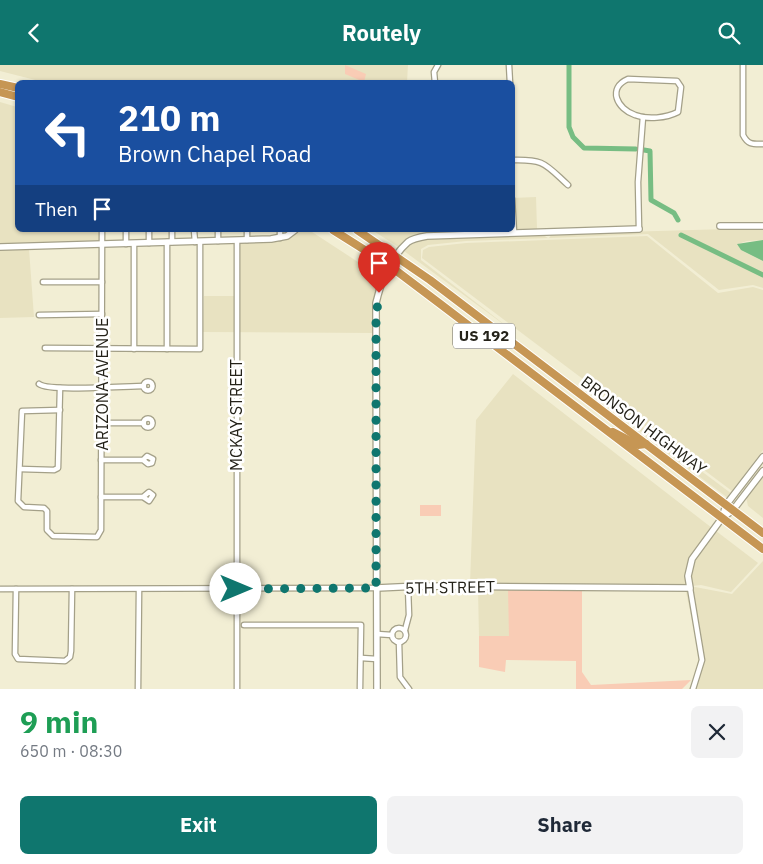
<!DOCTYPE html>
<html lang="en">
<head>
<meta charset="utf-8">
<style>
  :root { --surface:#fff; --page:#f2f2f3; --text:#1f2937; --muted:#747a83; --accent:#0f766e }
  body { margin:0; font-family:"IBM Plex Sans",sans-serif; background:var(--page); color:var(--text); height:100vh; display:flex; flex-direction:column; font-size:19px; white-space:nowrap }
  * { box-sizing:border-box; margin:0 }
  p { font-size:16px; color:var(--muted) }
  .icon { flex:none; width:28px; height:28px; fill:none; stroke:currentColor; stroke-width:2; stroke-linecap:round; stroke-linejoin:round }
  .map { position:relative; height:624px; overflow:hidden }
  .panel { display:flex; flex-direction:column; background:var(--surface); flex:1 }
  .panel>* { flex:none }
  .banner { position:absolute; left:15px; top:15px; width:500px; height:152px; border-radius:8px; box-shadow:0 1px 4px #0004; background:#1a4fa0; color:#fff; overflow:hidden }
  .pin { position:absolute; display:grid; place-items:center; width:42px; height:42px; color:#fff; margin:-51px -21px; border-radius:50% 50% 50% 0; rotate:-45deg; box-shadow:0 0 5px #0007 }
  .pin .icon { rotate:45deg }
  .me { position:absolute; width:55px; margin:-28px; rotate:90deg; stroke-linejoin:round; filter:drop-shadow(0 0 4px #0008) }
  .turn { display:flex; align-items:center; gap:18px; height:105px; padding:0 20px; font-size:22px }
  .turn .icon { width:65px; height:65px; stroke-width:2.5 }
  .turn b { display:block; font-size:35px; line-height:42px }
  .then { display:flex; align-items:center; height:48px; padding:0 20px; background:#0003; gap:10px; font-size:19px }
  .round { display:grid; place-items:center; flex:none; width:52px; height:52px; border-radius:8px; background:var(--page) }
  .summary { display:flex; align-items:center; justify-content:space-between; height:85px; padding:0 20px }
  h1 { font-size:30px; font-weight:800; line-height:38px; color:#1e9e55 }
  .action { display:flex; gap:10px; margin-top:auto; padding:10px 20px }
  .action a { flex:1; height:58px; border-radius:8px; background:var(--accent); color:#fff; font-size:20px; font-weight:800; line-height:58px; text-align:center }
  .action a+a { background:var(--page); color:var(--text) }
  header { display:flex; justify-content:space-between; align-items:center; height:65px; padding:0 20px; background:var(--accent); color:#fff; font-size:22px; font-weight:800 }
  .map>svg:first-child { display:block }
  .built { fill:#e8e2c1 }
  .green { fill:#f9ccb5 }
  .water { fill:#77bd83 }
  .lines { fill:none; stroke-linecap:round; stroke-linejoin:round }
  .canal { stroke:#77bd83; stroke-width:5 }
  .street-casing { stroke:#a4a088; stroke-width:7 }
  .secondary-casing { stroke:#a4a088; stroke-width:8 }
  .highway-casing { stroke:#fff; stroke-width:10 }
  .street { stroke:#fff; stroke-width:4.5 }
  .secondary { stroke:#fff; stroke-width:5.5 }
  .highway { stroke:#c69654; stroke-width:8 }
  .route { stroke:#0f766e; stroke-width:9; stroke-dasharray:0 16.2 }
  .labels { text-anchor:middle; stroke-width:5; stroke-linejoin:round; paint-order:stroke }
  .shield { fill:#fff; stroke:#66645e; stroke-width:1 }
  .shield-label { font-size:15px; font-weight:bold; fill:#242219 }
  .street-label { font-size:16px; fill:#242219; stroke:#fff }
</style>
</head>
<body>
<header><svg class="icon" aria-label="back" viewBox="0 0 24 24"><path d="M15 5l-7 7 7 7"/></svg>Routely<svg class="icon" aria-label="search" viewBox="0 0 24 24"><circle cx="10" cy="10" r="6"/><path d="M15 15l6 6"/></svg></header>
<div class="map">
<svg width="763" height="624" viewBox="0 0 763 624">
  <rect width="100%" height="100%" fill="#f2eed4"/>
  <g class="built">
    <path d="M0,0H408L407,17L47,18L0,6Z"/>
    <path d="M0,37L17,42L18,165H101V177L0,180Z"/>
    <path d="M536,132L537,164L513,165L512,133Z"/>
    <path d="M763,163V175L747,176L738,179L741,185L763,196V223L753,220L719,225L648,169L549,173L552,169Z"/>
    <path d="M297,165H309L381,212L374,237V268L203,267L204,231H236V178L281,176L289,173Z"/>
    <path d="M372,165H510L428,168L408,174L400,183Z"/>
    <path d="M541,169L548,173L466,176L428,180L421,184V195L518,270L404,186L410,178L427,173Z"/>
    <path d="M647,171L718,228L753,222L763,225V385L732,426L422,193L423,185L429,182L466,178Z"/>
    <path d="M29,184L34,252L0,253V185Z"/>
    <path d="M513,309L712,463L690,494L685,509L688,521L470,519L476,355Z"/>
    <path d="M610,338L732,429L728,433L656,379L609,340Z"/>
    <path d="M763,410V453L748,441L746,432Z"/>
    <path d="M716,466L758,498L731,527L701,520L692,521L690,511L694,496Z"/>
    <path d="M763,496V624H689L697,606L699,589L686,527L695,522L732,529Z"/>
    <path d="M470,524H577L509,571H479L478,525Z"/>
  </g>
  <g class="green">
    <path d="M345,0L366,9L364,17L345,9Z"/>
    <rect x="420" y="440" width="21" height="11"/>
    <path d="M508,524H582V607L591,620L691,615L682,624H576V596L506,595L505,607L479,602V571H509Z"/>
  </g>
  <path class="water" d="M763,175V196L741,185L737,179Z"/>
  <g class="lines">
    <g class="canal">
      <path d="M569,0V62L573,72L584,83L636,84"/>
      <path d="M644,85L650,86L651,135L674,148L678,155"/>
      <path d="M681,170L763,210"/>
    </g>
    <g class="street-casing">
      <g id="street">
        <path d="M509,0L510,18"/>
        <path d="M743,0V70C748,80 753,79 763,79"/>
        <path d="M628,14L677,16L681,22L678,47C666,53 648,55 635,50C617,44 607,23 628,14Z"/>
        <path d="M435,18L434,7L438,0"/>
        <path d="M512,95C545,94 545,99 568,120"/>
        <path d="M512,134L514,167"/>
        <path d="M639,164L638,117L643,52"/>
        <path d="M149,165V178"/>
        <path d="M194,165L195,177"/>
        <path d="M280,165V173"/>
        <path d="M247,175V165"/>
        <path d="M218,176V165"/>
        <path d="M172,177V165"/>
        <path d="M126,179V165"/>
        <path d="M43,217H102"/>
        <path d="M39,250L102,249"/>
        <path d="M45,283L200,284V177"/>
        <path d="M134,284V179"/>
        <path d="M167,284V177"/>
        <circle cx="148" cy="321" r="4.5"/>
        <path d="M39,319C49,327 126,321 144,321"/>
        <path d="M60,345L22,346L18,436L24,442L44,443L47,446V465L53,471L97,472L101,465L102,165"/>
        <circle cx="148" cy="358" r="4.5"/>
        <path d="M101,358H144"/>
        <path d="M101,395H143L148,399L152,398L153,394L147,391L143,395"/>
        <path d="M20,404L54,405L58,403L60,323"/>
        <path d="M101,432H143L149,436L153,430L149,427L143,432"/>
        <path d="M690,523L702,595L693,624"/>
        <path d="M0,524L377,523"/>
        <path d="M16,524L15,589L18,594L65,596L70,592L71,586L72,524"/>
        <path d="M244,560H361L360,623"/>
        <circle cx="399" cy="570" r="7"/>
        <path d="M405,565L409,550L408,522"/>
        <path d="M377,569L392,570"/>
        <path d="M399,577L400,612L409,624"/>
        <path d="M361,593L377,594"/>
        <path d="M138,624L139,525"/>
        <path d="M237,624V176"/>
      </g>
    </g>
    <g class="secondary-casing">
      <g id="secondary">
        <path d="M720,161H763"/>
        <path d="M0,182L271,174L287,171L295,165"/>
        <path d="M722,453L733,445L763,406"/>
        <path d="M377,523L419,521L690,523L688,511L692,494L722,453L726,440L763,392"/>
        <path d="M377,624L376,238C381,216 390,193 408,177C412,174 421,172 427,171L639,164"/>
      </g>
    </g>
    <g class="highway-casing">
      <g id="highway">
        <path d="M0,19L18,23"/>
        <path d="M0,27L18,32"/>
        <path d="M333,165L390,201L439,238L763,484"/>
        <path d="M357,165L430,215L763,468"/>
        <path d="M613,367L638,380L646,379"/>
      </g>
    </g>
    <use href="#street" class="street"/>
    <use href="#secondary" class="secondary"/>
    <use href="#highway" class="highway"/>
  </g>
  <g class="lines">
    <path class="route" d="M236,524L376,523V253L379,228"/>
  </g>
  <g class="labels">
    <rect class="shield" x="453" y="258.5" width="62" height="25" rx="4"/>
    <g class="shield-label">
      <text x="484" y="276">US 192</text>
    </g>
    <g class="street-label">
      <text transform="translate(102 319) rotate(-90)" y="6">ARIZONA AVENUE</text>
      <text transform="translate(236 350) rotate(-90)" y="6">MCKAY STREET</text>
      <text transform="translate(644 360) rotate(37)" y="6">BRONSON HIGHWAY</text>
      <text transform="translate(450 522) rotate(-1)" y="6">5TH STREET</text>
    </g>
  </g>
</svg>
<div class="pin" style="left:379px;top:228px;background:#d93025"><svg class="icon" aria-label="arrive" viewBox="0 0 24 24"><path d="M6 21V4h12l-3 4 3 4H6"/></svg></div>
<svg class="me" style="left:236px;top:524px" viewBox="-20 -20 40 40"><circle r="19" fill="#fff"/><path d="M0-13L10 11 0 6-10 11z" fill="#0f766e"/></svg>
<div class="banner">
<div class="turn"><svg class="icon" aria-label="left" viewBox="0 0 24 24"><path d="M17 20v-9H6M10 6l-5 5 5 5"/></svg><div><b>210 m</b>Brown Chapel Road</div></div>
<div class="then">Then<svg class="icon" aria-label="arrive" viewBox="0 0 24 24"><path d="M6 21V4h12l-3 4 3 4H6"/></svg></div>
</div>
</div>
<section class="panel">
<div class="summary"><div><h1>9 min</h1><p>650 m · 08:30</p></div><a class="round"><svg class="icon" aria-label="close" viewBox="0 0 24 24"><path d="M6 6l12 12M18 6L6 18"/></svg></a></div>
<div class="action"><a>Exit</a><a>Share</a></div>
</section>
</body>
</html>
